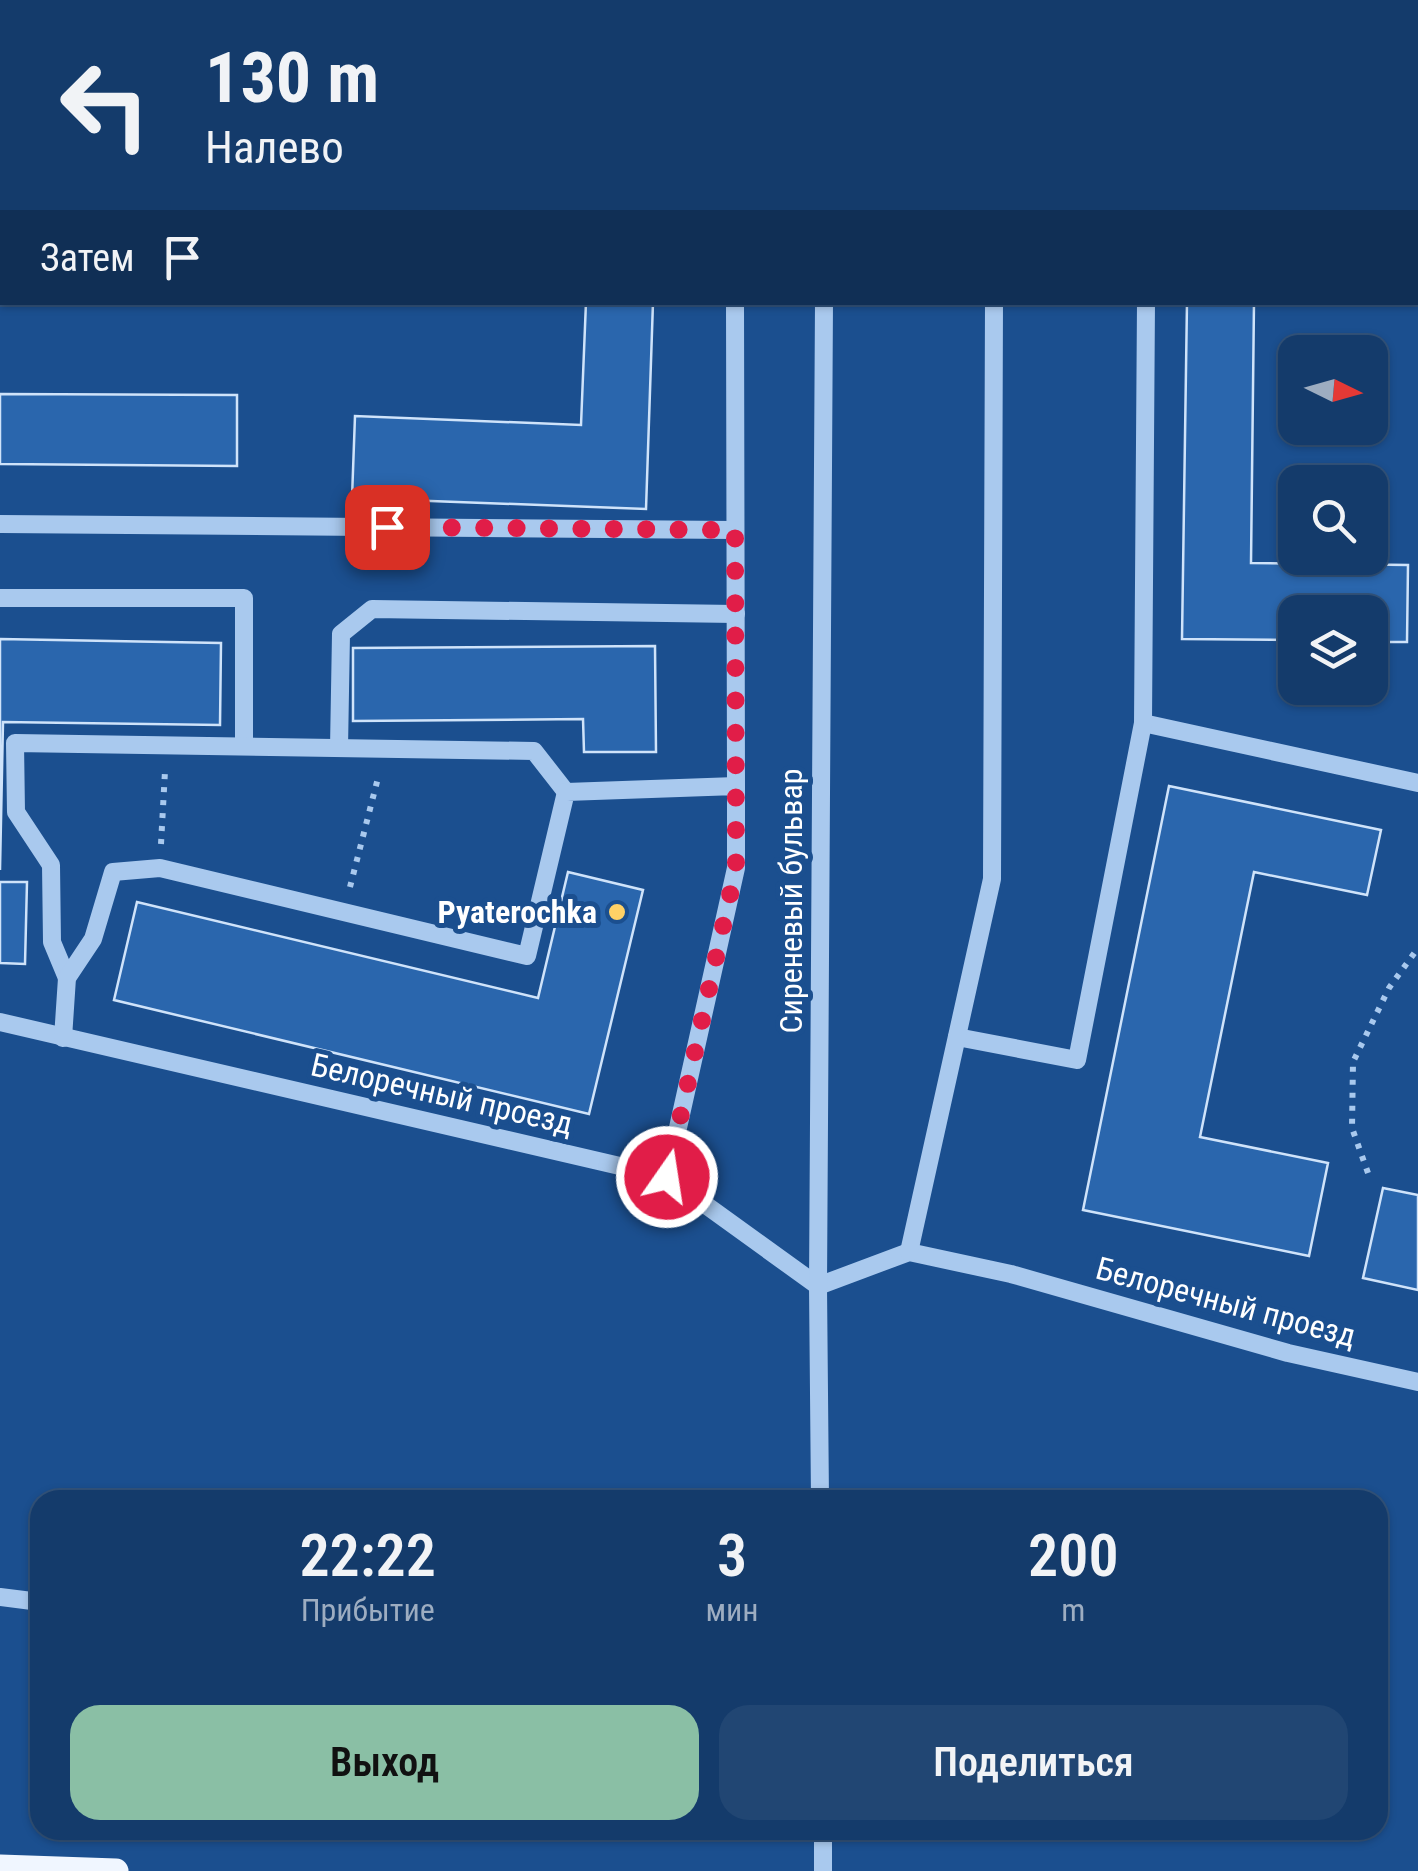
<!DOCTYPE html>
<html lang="ru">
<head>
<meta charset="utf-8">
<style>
  :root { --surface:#143b6b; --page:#214673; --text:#f1f3f6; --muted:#9dadc1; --line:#33557e; --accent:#8abfa5 }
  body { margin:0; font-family:"Roboto Condensed",sans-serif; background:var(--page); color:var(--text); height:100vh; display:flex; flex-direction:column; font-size:38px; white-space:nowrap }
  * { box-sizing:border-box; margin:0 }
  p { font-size:32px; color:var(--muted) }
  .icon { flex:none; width:55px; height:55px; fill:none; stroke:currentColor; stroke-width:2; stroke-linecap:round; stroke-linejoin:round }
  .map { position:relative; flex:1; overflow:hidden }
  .drawer { position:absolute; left:30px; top:1490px; width:1358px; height:350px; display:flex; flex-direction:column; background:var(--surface); border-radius:30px; box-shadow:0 2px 8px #0004,0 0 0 2px var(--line) }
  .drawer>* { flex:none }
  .guide { position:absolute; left:0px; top:0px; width:1420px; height:305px; box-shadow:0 2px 8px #0004,0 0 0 2px var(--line); background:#143b6b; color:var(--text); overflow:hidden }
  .needle { width:65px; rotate:95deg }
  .buttons { position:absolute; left:1278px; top:335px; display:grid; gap:20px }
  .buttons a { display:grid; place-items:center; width:110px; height:110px; border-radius:20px; background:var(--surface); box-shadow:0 2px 8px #0004,0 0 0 2px var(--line); font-size:50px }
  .pin { position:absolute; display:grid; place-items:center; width:85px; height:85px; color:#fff; margin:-42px; border-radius:20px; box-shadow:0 5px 15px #0006 }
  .me { position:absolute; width:110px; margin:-55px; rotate:13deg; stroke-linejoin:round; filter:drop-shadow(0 0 8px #0008) }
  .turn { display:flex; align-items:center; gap:35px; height:210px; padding:0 40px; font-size:45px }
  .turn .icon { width:130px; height:130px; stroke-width:2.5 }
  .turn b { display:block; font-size:70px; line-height:85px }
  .then { display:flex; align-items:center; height:95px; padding:0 40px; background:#0003; gap:20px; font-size:38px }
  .eta { display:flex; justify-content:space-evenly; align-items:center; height:170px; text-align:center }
  .eta b { font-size:60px; font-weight:600; line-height:70px }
  .action { display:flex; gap:20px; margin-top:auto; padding:20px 40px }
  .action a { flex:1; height:115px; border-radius:30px; background:var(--accent); color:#111; font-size:40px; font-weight:600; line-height:115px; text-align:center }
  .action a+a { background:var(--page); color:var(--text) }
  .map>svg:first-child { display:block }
  .building { fill:#2a66ad; stroke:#cfe3fa; stroke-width:2.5 }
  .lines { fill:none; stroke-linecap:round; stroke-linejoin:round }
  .path { stroke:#a9c9ee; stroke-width:6; stroke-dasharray:5 8; stroke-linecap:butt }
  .minor { stroke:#a9c9ee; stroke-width:18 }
  .major { stroke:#f0f6ff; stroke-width:25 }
  .route { stroke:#e11d48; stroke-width:18; stroke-dasharray:0 32.4 }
  .poi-dot { fill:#ffd166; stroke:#1b4f8f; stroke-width:4 }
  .labels { text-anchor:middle; stroke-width:10; stroke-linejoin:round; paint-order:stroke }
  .street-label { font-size:32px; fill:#fff; stroke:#1b4f8f }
  .poi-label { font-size:32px; font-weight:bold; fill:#fff; stroke:#1b4f8f; text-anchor:end }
</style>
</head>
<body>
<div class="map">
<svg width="1418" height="1871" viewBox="0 0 1418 1871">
  <rect width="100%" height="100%" fill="#1b4f8f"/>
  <g class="building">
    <rect x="0" y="31" width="2" height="71"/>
    <path d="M586,302H653L646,509L352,498L355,416L581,425Z"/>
    <path d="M1187,302H1254L1251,563L1408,565L1407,642H1370V612H1295V640L1182,639Z"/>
    <path d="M0,394L237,395V466L0,464Z"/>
    <path d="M0,639L221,643L220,725L3,722L0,870Z"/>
    <path d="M655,646L656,752H584L583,719L353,721V648Z"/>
    <path d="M1169,786L1381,830L1367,895L1254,872L1200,1137L1328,1163L1309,1256L1083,1210Z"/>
    <path d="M568,872L643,890L589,1114L114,1000L137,902L538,998Z"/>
    <path d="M0,882H27L25,964L0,963Z"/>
    <path d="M1383,1188L1418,1195V1290L1363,1278Z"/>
  </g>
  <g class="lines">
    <g class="path">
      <path d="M161,844L165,771"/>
      <path d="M350,887L379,774"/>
      <path d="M1368,1173L1352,1128L1353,1062L1389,988L1418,948"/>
    </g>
    <g class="minor">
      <path d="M706,0L707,2"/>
      <path d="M799,0L803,2"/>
      <path d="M827,2V0"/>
      <path d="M995,2V0"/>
      <path d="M735,302L736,786"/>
      <path d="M0,524L735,530"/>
      <path d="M0,598H244V746"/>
      <path d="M1143,723L1418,783"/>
      <path d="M339,748L341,634L372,609L736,614"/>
      <path d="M67,978L52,942L51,865L16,812L15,743L534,751L566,792"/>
      <path d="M0,1022L667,1177L818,1286L909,1252L1011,1274L1288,1353L1418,1382"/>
      <path d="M957,1037L1077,1060L1143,723L1146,302"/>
      <path d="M63,1038L67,978L93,939L113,872L160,868L527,956L566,792L736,786V868L667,1177"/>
      <path d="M909,1252L992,879L994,302"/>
      <path d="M820,1500L818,1286L824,302"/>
      <path d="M0,1597L40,1602"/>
      <path d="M823,1830V1871"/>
    </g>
    <path class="major" d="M0,1867L116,1871"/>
  </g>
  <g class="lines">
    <path class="route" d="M387,527L735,530L736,868L667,1177"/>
  </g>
  <circle class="poi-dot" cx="617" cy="912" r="10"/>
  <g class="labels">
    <g class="street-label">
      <text transform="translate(791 901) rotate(-90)" y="11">Сиреневый бульвар</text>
      <text transform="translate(442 1094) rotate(13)" y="11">Белоречный проезд</text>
      <text transform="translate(1226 1302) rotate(15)" y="11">Белоречный проезд</text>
    </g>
    <g class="poi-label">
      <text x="597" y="923">Pyaterochka</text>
    </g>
  </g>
</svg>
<div class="buttons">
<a><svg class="needle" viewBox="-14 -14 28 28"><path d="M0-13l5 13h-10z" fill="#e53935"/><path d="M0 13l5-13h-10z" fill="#9dadc1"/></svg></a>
<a><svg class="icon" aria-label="search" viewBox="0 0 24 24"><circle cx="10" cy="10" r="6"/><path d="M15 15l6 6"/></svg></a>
<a><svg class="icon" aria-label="layers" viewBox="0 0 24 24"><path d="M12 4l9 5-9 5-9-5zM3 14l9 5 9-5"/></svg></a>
</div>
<div class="pin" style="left:387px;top:527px;background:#d93025"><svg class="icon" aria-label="arrive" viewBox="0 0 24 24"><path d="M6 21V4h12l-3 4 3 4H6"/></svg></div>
<svg class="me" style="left:667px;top:1177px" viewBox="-20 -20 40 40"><circle r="17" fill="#e11d48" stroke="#fff" stroke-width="3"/><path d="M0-11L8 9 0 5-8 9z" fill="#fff"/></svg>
<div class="guide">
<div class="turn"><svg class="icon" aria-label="left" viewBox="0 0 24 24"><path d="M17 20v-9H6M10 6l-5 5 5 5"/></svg><div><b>130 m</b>Налево</div></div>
<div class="then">Затем<svg class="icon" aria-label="arrive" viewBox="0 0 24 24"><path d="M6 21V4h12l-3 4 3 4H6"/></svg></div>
</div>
<section class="drawer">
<div class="eta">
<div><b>22:22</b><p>Прибытие</p></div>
<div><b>3</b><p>мин</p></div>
<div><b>200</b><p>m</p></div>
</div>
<div class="action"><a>Выход</a><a>Поделиться</a></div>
</section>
</div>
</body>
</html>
